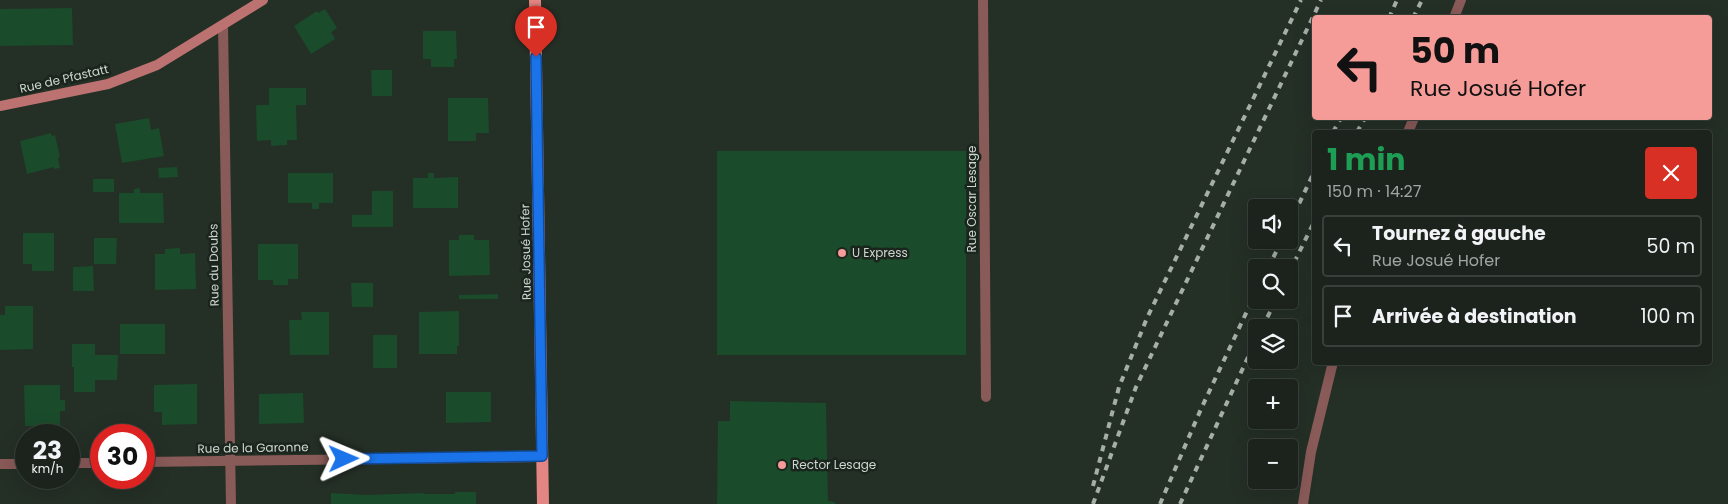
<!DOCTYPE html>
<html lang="fr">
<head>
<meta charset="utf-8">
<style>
  :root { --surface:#1b231c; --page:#242b25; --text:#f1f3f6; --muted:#a0a4a3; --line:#39403b }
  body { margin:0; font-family:Poppins,sans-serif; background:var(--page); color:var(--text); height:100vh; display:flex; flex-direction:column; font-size:19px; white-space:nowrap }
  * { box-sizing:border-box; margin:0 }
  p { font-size:16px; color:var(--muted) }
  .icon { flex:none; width:28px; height:28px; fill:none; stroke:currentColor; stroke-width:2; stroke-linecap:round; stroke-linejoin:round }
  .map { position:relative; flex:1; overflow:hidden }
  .panel { position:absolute; left:1312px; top:130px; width:400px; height:235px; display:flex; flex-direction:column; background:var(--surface); border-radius:5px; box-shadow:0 5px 20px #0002,0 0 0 1px var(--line) }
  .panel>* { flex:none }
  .hud { position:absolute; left:1312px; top:15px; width:400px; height:105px; border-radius:5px; box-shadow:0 5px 20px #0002,0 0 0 1px var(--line); background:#f59b98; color:#111; overflow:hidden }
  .tools { position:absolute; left:1248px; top:199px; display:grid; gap:10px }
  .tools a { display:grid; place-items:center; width:50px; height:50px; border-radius:5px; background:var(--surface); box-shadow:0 5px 20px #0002,0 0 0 1px var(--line); font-size:25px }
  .speed { position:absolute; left:15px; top:424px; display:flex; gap:10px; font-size:25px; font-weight:700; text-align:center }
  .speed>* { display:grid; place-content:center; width:65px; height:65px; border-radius:50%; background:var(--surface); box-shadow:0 5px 20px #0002,0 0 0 1px var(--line); line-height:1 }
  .speed small { font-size:12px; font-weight:400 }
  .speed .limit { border:8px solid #d22; background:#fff; color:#111 }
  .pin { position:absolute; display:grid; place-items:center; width:42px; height:42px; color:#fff; margin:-51px -21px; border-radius:50% 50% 50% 0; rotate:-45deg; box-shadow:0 0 5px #0007 }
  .pin .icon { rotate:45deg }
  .me { position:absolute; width:55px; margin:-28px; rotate:89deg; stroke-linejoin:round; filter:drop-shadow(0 0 4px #0008) }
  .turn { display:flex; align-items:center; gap:18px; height:105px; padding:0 15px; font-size:22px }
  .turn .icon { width:65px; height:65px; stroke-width:2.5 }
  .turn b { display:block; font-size:35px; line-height:42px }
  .round { display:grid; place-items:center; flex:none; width:52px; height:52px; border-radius:5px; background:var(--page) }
  .head { display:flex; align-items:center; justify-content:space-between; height:85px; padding:0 15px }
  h1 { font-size:30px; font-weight:700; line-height:38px; color:#1e9e55 }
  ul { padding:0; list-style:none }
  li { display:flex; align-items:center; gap:15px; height:62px; margin:0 10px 8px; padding:0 5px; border:2px solid var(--line); border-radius:5px }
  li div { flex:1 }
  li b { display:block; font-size:19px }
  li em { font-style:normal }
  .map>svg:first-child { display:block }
  .building { fill:#1a4b2a }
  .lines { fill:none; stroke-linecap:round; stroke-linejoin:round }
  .lane { stroke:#885a58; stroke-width:10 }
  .street { stroke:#885a58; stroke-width:10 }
  .secondary { stroke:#bc7270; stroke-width:10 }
  .primary { stroke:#e38582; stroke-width:12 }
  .rail { stroke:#a6aea8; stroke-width:4; stroke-dasharray:6 6; stroke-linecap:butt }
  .route-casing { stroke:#114b97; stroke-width:12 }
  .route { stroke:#1a73e8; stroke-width:9 }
  .poi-dot { fill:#f59b98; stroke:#1a251d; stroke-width:2 }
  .labels { text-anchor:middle; stroke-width:5; stroke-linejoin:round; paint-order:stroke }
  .street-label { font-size:12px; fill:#cfd6d0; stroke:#1a251d }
  .poi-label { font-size:12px; fill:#cfd6d0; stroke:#1a251d; text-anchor:start }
</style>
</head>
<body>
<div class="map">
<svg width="1728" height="504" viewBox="0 0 1728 504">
  <rect width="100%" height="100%" fill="#242f26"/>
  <g class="building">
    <path d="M72,8L73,45L0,46V9Z"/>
    <path d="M325,9L337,28L331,32L335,39L311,54L294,26L317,11L318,13Z"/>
    <path d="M423,31H456L457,59H454V67H431V59H423Z"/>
    <path d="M371,70H392V96H372Z"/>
    <path d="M269,88H306V105H296L297,140H287V145L271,146V140L257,141L256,105H269Z"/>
    <path d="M448,98H488L489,133H476V141H448Z"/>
    <path d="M149,118L151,130L159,128L164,156L122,163L115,124Z"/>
    <path d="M51,133L52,136L55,135L60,157L58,158L60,168L54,169V167L27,174L20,141Z"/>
    <rect x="717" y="151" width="249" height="204"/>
    <path d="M177,167L178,177L159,178L158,168Z"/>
    <path d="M288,173H333V203H319V209H312V203H288Z"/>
    <path d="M428,173H434V178L458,177V208H413V178H428Z"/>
    <rect x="93" y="179" width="21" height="13"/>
    <path d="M140,188V193H163L164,223H119V193H134V189Z"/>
    <path d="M372,191H393V227H352V215H372Z"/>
    <path d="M23,233H54V271H32V264H23Z"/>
    <path d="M459,235H474V240H489L490,275L449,276V240H459Z"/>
    <path d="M94,238H117L116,264H94Z"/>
    <path d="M258,244H298V279H288V285H273V280H258Z"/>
    <path d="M180,248V254L195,253L196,289L155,290V254H165V249Z"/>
    <path d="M93,266L94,291H73V267Z"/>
    <path d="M351,283H373V307H352Z"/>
    <path d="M498,294V299H459V295Z"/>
    <path d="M5,306H33V349L0,350V315H5Z"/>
    <path d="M459,311V346H457V354H419V312Z"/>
    <path d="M301,312H329V355H290L289,320H302Z"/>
    <rect x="120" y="324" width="45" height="30"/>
    <rect x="373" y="335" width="24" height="33"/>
    <path d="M72,344H95V355H118L117,380H95V392H74V367H72Z"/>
    <path d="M197,384V424L162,425V412H154V385Z"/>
    <path d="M24,385H60V400H65V411H60V426H25Z"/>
    <path d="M446,392H491V422L446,423Z"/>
    <path d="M303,393L304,423L259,424V394Z"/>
    <path d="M730,401L826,403L828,501L835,502V504H717L718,421H730Z"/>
    <path d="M455,492H476V504H331V493L367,495L424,493V494H455Z"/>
  </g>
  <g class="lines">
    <g class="lane">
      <path d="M1454,18L1461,0"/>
      <path d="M1408,132L1414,118"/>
      <path d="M1303,504L1311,452L1333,362"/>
    </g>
    <g class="street">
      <path d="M983,0L986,397"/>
      <path d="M223,26L231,504"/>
      <path d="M144,462L542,457"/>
      <path d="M69,463H101"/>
      <path d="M0,464H26"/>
    </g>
    <path class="secondary" d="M0,106L108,84L157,65L263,0"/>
    <path class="primary" d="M535,0L543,504"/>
    <g class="rail">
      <path d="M1389,18L1397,0"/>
      <path d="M1413,18L1422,0"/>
      <path d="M1333,132L1341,118"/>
      <path d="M1357,132L1365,118"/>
      <path d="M1289,225L1315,170"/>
      <path d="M1268,268L1282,240"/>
      <path d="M1289,273L1315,220"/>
      <path d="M1262,328L1276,300"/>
      <path d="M1093,486L1119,387L1147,318L1301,0"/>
      <path d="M1093,504L1136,387L1321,0"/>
      <path d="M1160,504L1201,409L1256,292"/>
      <path d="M1180,504L1256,340"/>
    </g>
  </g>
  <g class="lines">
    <g class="route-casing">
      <path id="route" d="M344,459L542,456L536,57"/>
    </g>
    <use href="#route" class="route"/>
  </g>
  <g class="poi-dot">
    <circle cx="842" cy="253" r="5"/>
    <circle cx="782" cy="465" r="5"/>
  </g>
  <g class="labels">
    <g class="street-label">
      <text transform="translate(64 79) rotate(-13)" y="4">Rue de Pfastatt</text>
      <text transform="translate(972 199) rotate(-90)" y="4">Rue Oscar Lesage</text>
      <text transform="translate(526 252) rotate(-91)" y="4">Rue Josué Hofer</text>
      <text transform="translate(214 265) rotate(-91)" y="4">Rue du Doubs</text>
      <text transform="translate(253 448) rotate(-1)" y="4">Rue de la Garonne</text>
    </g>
    <g class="poi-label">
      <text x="852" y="257">U Express</text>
      <text x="792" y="469">Rector Lesage</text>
    </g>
  </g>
</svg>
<div class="tools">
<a><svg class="icon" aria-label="sound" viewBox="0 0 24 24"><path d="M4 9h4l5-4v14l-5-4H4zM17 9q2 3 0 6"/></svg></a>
<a><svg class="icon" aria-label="search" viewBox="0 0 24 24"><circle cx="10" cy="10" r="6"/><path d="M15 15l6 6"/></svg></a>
<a><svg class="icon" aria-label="layers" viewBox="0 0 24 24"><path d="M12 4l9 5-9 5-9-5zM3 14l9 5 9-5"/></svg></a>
<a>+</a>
<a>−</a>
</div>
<div class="speed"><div>23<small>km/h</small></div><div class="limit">30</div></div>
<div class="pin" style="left:536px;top:57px;background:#d93025"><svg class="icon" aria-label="arrive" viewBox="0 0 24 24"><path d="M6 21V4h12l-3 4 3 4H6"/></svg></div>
<svg class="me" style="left:344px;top:459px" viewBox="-20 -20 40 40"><path d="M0-17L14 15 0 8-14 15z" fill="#1a73e8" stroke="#fff" stroke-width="4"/></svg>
<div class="hud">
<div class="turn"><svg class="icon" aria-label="left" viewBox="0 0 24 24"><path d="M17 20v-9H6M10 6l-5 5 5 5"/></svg><div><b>50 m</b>Rue Josué Hofer</div></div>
</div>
<section class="panel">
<div class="head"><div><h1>1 min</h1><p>150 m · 14:27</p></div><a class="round" style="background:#d93025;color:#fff"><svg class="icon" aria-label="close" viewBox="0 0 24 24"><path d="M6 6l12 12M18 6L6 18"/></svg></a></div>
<ul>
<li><svg class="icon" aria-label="left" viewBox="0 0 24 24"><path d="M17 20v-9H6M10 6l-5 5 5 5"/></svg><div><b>Tournez à gauche</b><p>Rue Josué Hofer</p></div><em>50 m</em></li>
<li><svg class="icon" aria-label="arrive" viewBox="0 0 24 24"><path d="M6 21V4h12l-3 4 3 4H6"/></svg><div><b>Arrivée à destination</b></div><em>100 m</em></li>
</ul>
</section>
</div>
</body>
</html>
